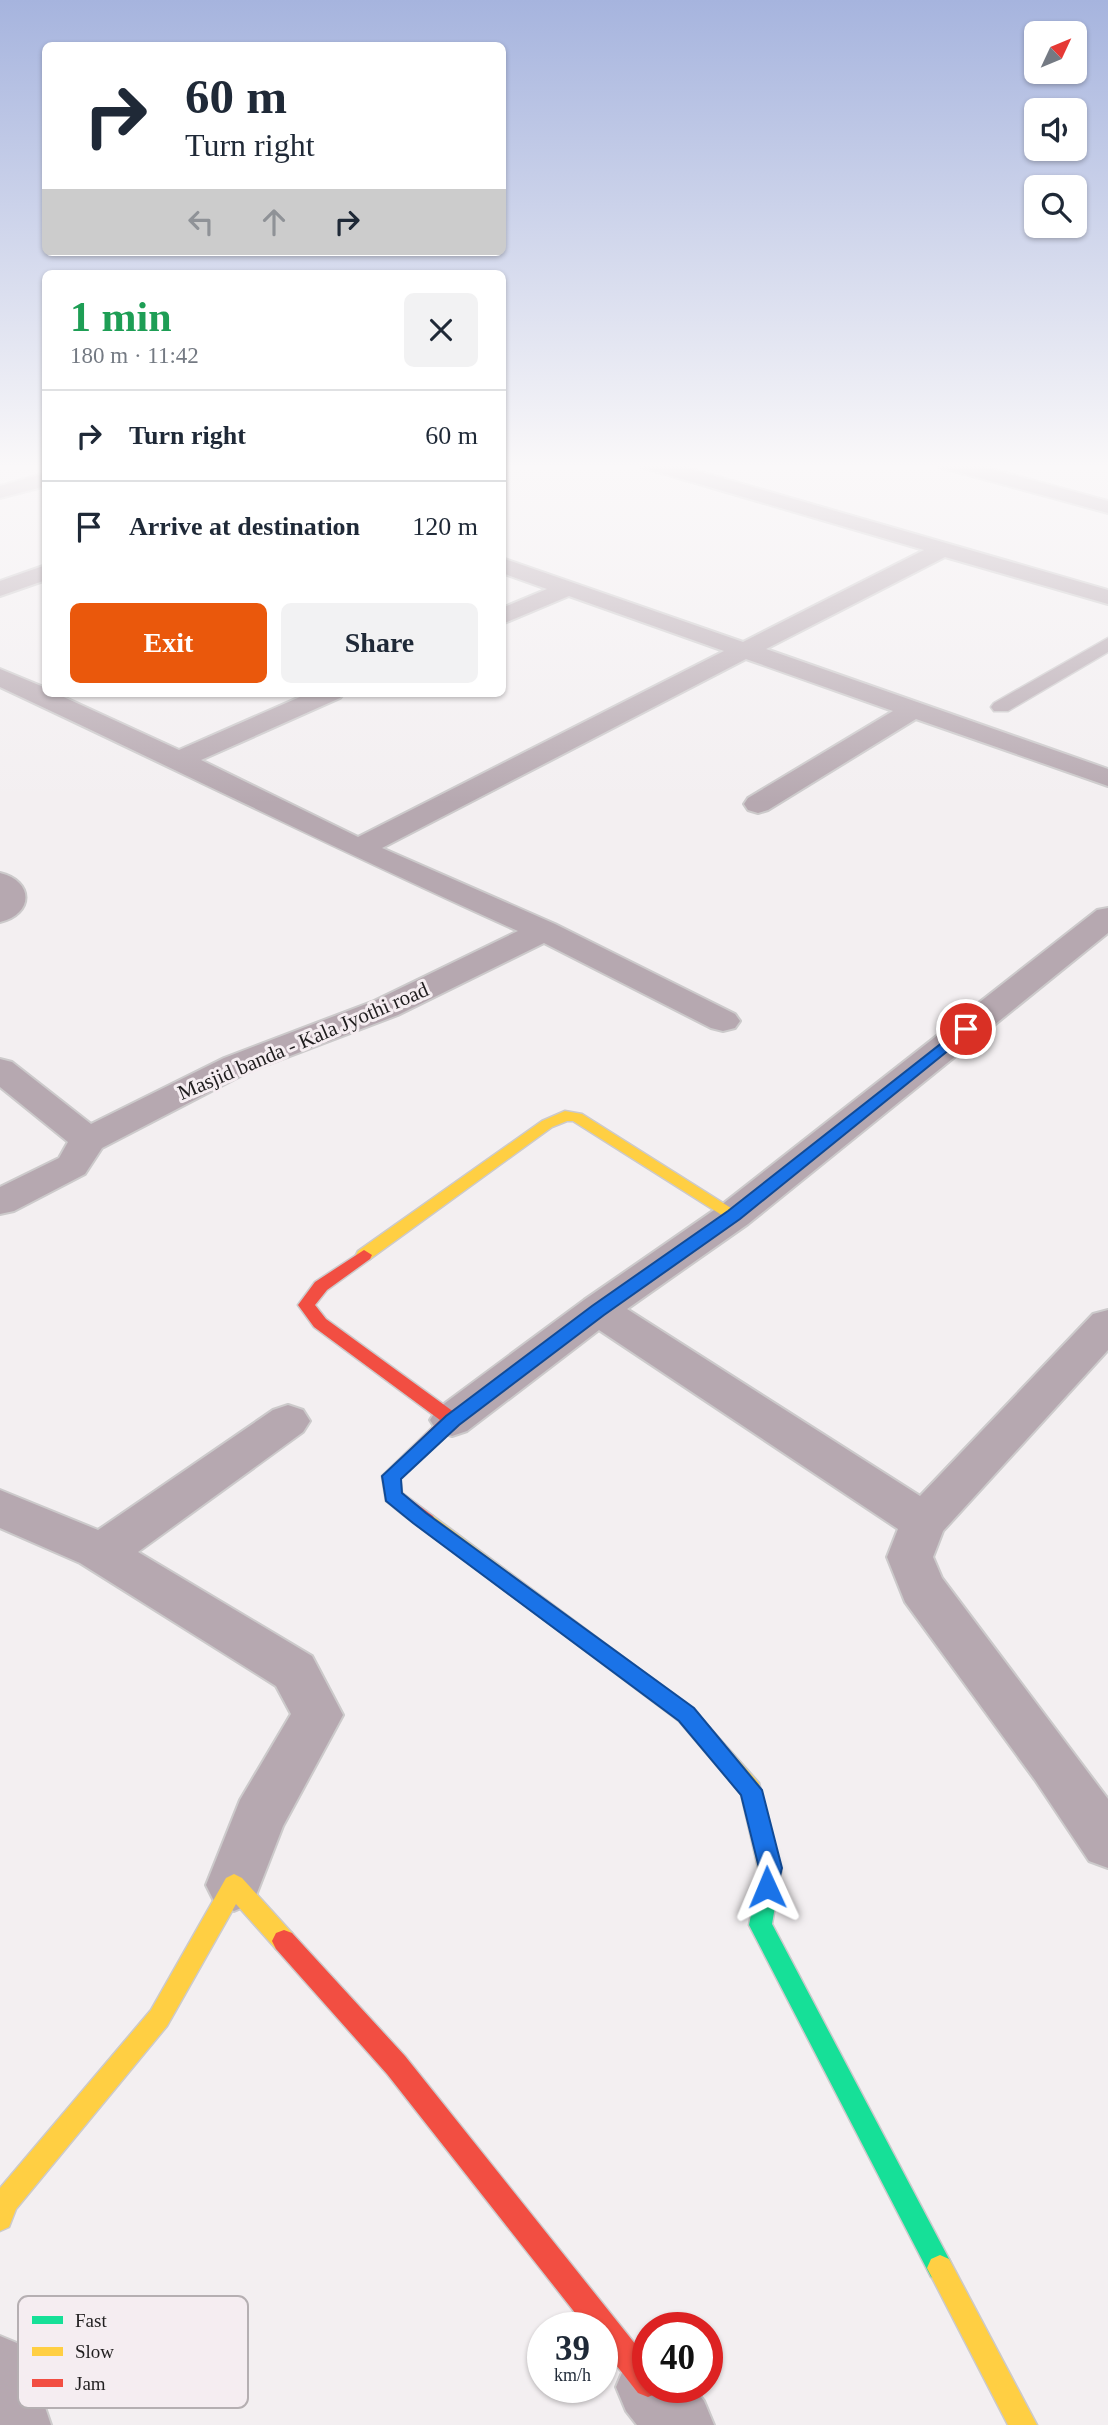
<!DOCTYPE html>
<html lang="en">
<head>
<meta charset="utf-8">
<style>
  :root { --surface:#fff; --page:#f2f2f3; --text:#1f2937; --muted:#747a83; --line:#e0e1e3; --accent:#ea580c }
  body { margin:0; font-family:"Times New Roman",serif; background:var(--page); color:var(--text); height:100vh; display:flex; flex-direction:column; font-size:26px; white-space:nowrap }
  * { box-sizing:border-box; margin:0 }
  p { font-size:23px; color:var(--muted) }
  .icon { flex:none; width:38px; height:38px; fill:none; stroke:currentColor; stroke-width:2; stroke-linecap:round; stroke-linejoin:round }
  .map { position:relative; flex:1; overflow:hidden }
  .sheet { position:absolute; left:42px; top:270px; width:464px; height:427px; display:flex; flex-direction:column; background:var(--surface); border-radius:10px; box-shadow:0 2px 5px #0004 }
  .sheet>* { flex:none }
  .guide { position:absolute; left:42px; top:42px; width:464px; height:214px; border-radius:10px; box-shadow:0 2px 5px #0004; background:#fff; color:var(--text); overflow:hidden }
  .needle { width:46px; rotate:46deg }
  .fabs { position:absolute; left:1024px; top:21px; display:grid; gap:14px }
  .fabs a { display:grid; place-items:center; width:63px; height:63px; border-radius:10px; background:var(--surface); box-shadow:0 2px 5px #0004; font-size:35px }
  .speed { position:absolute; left:527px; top:2312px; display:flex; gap:14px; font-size:35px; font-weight:700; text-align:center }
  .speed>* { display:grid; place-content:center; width:91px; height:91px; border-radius:50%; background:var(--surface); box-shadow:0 2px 5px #0004; line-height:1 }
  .speed small { font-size:18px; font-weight:400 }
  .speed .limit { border:10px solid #d22; background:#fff; color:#111 }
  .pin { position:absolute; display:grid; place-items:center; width:60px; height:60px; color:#fff; margin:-30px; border:4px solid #fff; border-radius:50%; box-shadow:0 2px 7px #0007 }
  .me { position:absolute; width:77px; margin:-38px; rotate:359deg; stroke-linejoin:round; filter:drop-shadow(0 0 5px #0008) }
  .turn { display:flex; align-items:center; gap:24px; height:147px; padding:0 28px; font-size:32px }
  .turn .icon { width:91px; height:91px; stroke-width:2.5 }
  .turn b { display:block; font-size:49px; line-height:60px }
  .lanes { display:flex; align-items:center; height:66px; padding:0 28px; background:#0003; justify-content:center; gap:35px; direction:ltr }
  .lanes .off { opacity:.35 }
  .round { display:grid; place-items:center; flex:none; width:74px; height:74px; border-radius:10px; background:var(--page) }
  .head { display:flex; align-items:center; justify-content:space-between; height:119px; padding:0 28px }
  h1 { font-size:42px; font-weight:600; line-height:52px; color:#1e9e55 }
  .button { display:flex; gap:14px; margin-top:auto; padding:14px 28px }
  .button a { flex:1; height:80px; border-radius:10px; background:var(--accent); color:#fff; font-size:28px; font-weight:600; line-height:80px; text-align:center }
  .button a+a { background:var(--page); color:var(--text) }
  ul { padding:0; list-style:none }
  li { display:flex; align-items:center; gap:21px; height:91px; padding:0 28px; border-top:2px solid var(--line) }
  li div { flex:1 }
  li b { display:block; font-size:26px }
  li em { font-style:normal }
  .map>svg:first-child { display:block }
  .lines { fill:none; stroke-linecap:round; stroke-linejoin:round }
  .lane-casing { stroke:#cccacb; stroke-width:3 }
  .street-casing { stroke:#cccacb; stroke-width:4 }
  .fast-casing { stroke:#cccacb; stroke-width:3 }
  .slow-casing { stroke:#cccacb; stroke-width:3 }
  .jam-casing { stroke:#cccacb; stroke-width:3 }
  .lane { fill:#b6a8b0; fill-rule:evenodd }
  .street { fill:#b6a8b0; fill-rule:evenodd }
  .fast { fill:#16e098; fill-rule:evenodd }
  .slow { fill:#ffcf43; fill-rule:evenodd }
  .jam { fill:#f24e42; fill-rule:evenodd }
  .route { fill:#1a73e8; stroke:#114b97; stroke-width:2 }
  .labels { text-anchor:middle; stroke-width:6; stroke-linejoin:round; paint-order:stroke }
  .street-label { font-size:21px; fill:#201e1f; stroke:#f5edf1 }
  .key { fill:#f5edf1; stroke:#b5afb2; stroke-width:2 }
  .key-label { font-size:19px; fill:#201e1f }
</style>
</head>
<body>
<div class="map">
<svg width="1108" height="2425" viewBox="0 0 1108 2425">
  <rect width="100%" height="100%" fill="#f3eff1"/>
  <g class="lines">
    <g class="lane-casing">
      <path id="lane" d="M1108,638V652L1008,711H994L991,707L994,703Z"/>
    </g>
    <g class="street-casing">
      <g id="street">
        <path d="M638,463H670L1108,590V604L945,557L766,649L1108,769V786L916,719L768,810L758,813L748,810L744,804L748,798L893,711L746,659L382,848L555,924L735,1014L740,1021L735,1028L723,1031L711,1028L544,943L398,1015L248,1072L102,1148L85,1174L14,1211L0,1214V1187L59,1158L68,1142L0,1087V1059L12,1062L91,1124L224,1058L374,1001L518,931C344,853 173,768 0,687V669L46,688V693H55L179,750L309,693H344L340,698L201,760L358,837L724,651L569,596L502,624V608L547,589L502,573V558L743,642L924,550L641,467Z"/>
        <path d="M936,463H969L1108,501V513L939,467Z"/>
        <path d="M46,473V486L0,498V486Z"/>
        <path d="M46,565V580L0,596V581Z"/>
        <path d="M0,873C34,881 34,914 0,922Z"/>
        <path d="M1108,908V933L748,1224L627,1309L920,1496L1093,1314L1108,1310V1350L943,1531L933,1557L942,1578L1108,1799V1868L1089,1861L1035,1780L905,1602L887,1557L898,1529L599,1330L467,1431L452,1436L437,1431L430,1420L437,1409L584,1300L720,1206L1097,910Z"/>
        <path d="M288,1405L303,1410L310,1421L303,1432L138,1552L312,1656L343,1715L283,1826L253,1903L234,1911L215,1903L206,1885L240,1800L291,1714L276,1686L80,1563L0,1528V1490L98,1530L273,1410Z"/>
        <path d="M0,2336L24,2346L51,2425H0Z"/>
        <path d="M648,2354V2387H693L704,2401L714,2425H637L626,2411L616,2387L626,2363Z"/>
      </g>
    </g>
    <g class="fast-casing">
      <path id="fast" d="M770,1862L778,1865L781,1872L772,1924L949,2259L953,2268L949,2277L940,2281L931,2277L749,1925L759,1872L762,1865Z"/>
    </g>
    <g class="slow-casing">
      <g id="slow">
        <path d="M565,1111L582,1114L742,1215L734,1220L728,1219L573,1121H567L552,1127L370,1259H358L356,1255L358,1251L542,1121Z"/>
        <path d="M426,1514L433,1516L693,1709L759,1783L781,1872L778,1879L770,1882L762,1879L759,1872L741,1794L679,1721L419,1526L417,1521L419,1516Z"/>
        <path d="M234,1874L242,1878L292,1933L296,1941L292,1949L284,1952L276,1949L236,1904L167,2026L16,2209L9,2227L0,2231V2188L151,2010L226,1878Z"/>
        <path d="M940,2255L949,2259L1037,2425H1008L927,2268L931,2259Z"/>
      </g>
    </g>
    <g class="jam-casing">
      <g id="jam">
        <path d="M364,1250L372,1255L370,1259L327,1290L315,1305L326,1319L458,1415L461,1420L400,1478L402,1493L433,1516L435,1521L433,1526C417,1531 399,1510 386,1501L382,1476L440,1420L314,1327L298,1305L315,1282Z"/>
        <path d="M284,1930L292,1933L405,2056L648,2360V2387H660L658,2393L648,2397L638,2393L602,2347V2328H587L387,2074L276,1949L272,1941L276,1933Z"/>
      </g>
    </g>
    <use href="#lane" class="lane"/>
    <use href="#street" class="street"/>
    <use href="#fast" class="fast"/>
    <use href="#slow" class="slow"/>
    <use href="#jam" class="jam"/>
  </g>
  <linearGradient id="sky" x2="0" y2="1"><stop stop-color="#a6b4de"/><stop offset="0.58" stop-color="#faf8f9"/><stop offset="1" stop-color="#faf8f9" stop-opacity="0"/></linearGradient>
  <rect width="1108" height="803" fill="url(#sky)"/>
  <path class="route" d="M966,1024L971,1026V1032L740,1219L604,1315L459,1425L401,1479L402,1493L426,1513L694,1708L762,1790L782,1868L775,1895L767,1898L759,1895L756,1887L759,1868L741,1795L679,1721L413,1523L386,1501L382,1476L446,1416L592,1306L728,1211Z"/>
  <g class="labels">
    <g class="street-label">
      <text transform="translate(303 1041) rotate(-23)" y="7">Masjid banda - Kala Jyothi road</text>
    </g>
  </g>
  <rect x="18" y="2296" width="230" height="112" rx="10" class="key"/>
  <rect x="32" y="2316" width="31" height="8" fill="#16e098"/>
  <rect x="32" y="2347" width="31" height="9" fill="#ffcf43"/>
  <rect x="32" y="2379" width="31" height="8" fill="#f24e42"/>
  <g class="key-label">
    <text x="75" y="2327">Fast</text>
    <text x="75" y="2358">Slow</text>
    <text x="75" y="2390">Jam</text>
  </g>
</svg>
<div class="fabs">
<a><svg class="needle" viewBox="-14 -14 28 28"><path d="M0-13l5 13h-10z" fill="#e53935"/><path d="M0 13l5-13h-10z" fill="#747a83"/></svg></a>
<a><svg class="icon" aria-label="sound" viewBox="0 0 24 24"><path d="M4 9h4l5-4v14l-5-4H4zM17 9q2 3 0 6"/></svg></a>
<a><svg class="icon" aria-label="search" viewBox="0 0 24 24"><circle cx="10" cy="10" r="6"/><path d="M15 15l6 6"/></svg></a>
</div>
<div class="speed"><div>39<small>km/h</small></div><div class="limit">40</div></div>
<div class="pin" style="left:966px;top:1029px;background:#d93025"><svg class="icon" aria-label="arrive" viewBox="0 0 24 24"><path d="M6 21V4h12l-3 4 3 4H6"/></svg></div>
<svg class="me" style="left:767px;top:1887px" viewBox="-20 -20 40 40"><path d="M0-17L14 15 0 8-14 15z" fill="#1a73e8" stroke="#fff" stroke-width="4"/></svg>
<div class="guide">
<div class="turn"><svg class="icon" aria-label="right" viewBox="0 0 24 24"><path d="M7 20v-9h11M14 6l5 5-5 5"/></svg><div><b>60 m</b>Turn right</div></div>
<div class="lanes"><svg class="icon off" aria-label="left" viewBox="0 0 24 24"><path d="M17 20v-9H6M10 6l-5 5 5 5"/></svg><svg class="icon off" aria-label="ahead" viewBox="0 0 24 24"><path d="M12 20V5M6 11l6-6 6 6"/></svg><svg class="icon" aria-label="right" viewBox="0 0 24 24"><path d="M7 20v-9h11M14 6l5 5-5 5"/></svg></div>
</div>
<section class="sheet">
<div class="head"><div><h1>1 min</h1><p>180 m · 11:42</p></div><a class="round"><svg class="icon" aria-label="close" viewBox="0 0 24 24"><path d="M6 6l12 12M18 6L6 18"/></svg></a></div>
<ul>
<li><svg class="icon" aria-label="right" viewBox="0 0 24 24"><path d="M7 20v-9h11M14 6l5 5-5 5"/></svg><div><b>Turn right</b></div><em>60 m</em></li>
<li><svg class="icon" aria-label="arrive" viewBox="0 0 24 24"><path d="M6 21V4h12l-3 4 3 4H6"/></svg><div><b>Arrive at destination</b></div><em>120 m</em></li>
</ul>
<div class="button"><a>Exit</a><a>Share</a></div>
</section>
</div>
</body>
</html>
